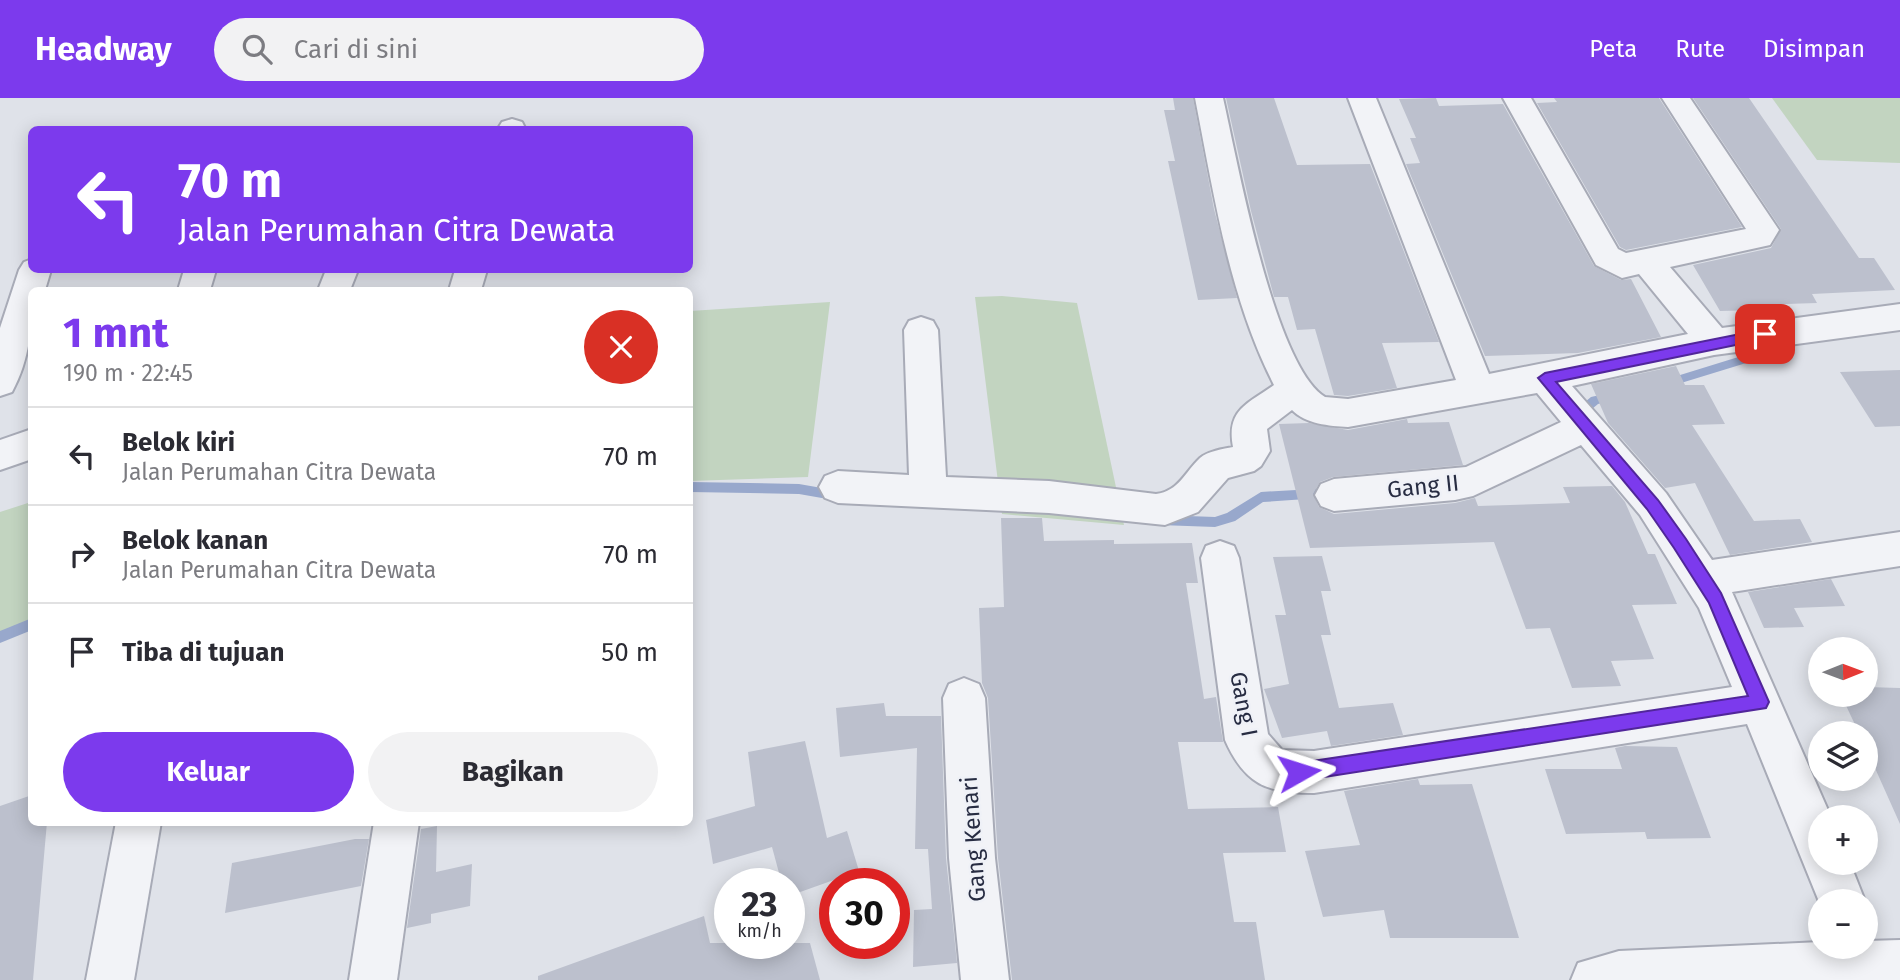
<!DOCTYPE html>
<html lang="id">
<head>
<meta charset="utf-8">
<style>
  :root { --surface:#fff; --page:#f2f2f3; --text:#2b2b33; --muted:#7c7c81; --line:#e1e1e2; --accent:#7c3aed }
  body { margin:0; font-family:"Fira Sans",sans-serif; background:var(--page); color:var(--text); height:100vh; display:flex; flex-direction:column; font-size:26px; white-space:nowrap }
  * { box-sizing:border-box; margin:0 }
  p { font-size:23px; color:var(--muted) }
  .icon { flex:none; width:38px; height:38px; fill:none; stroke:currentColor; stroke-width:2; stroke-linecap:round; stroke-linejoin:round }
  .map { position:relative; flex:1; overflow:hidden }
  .sheet { position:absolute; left:28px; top:189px; width:665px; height:539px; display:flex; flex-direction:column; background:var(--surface); border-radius:10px; box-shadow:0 4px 18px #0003 }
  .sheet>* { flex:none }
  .hud { position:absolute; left:28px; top:28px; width:665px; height:147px; border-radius:10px; box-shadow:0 4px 18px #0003; background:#7c3aed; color:#fff; overflow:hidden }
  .needle { width:46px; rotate:89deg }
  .buttons { position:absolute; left:1808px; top:539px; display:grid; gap:14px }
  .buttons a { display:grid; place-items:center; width:70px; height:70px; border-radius:50%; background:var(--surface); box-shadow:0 4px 18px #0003; font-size:35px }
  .speed { position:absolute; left:714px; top:770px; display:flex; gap:14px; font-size:35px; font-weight:700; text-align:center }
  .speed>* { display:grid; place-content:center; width:91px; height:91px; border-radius:50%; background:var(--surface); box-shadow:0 4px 18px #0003; line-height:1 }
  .speed small { font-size:18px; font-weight:400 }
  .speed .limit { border:10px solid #d22; background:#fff; color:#111 }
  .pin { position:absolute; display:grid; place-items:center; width:60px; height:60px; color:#fff; margin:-30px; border-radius:14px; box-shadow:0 4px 10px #0006 }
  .me { position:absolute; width:77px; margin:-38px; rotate:84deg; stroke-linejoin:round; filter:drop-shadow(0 0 5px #0008) }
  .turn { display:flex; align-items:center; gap:24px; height:147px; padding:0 35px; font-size:32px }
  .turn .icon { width:91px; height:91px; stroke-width:2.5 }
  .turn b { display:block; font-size:49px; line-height:60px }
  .round { display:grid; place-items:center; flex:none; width:74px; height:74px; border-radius:37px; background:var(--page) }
  .headline { display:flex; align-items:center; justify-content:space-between; height:119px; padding:0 35px }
  h1 { font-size:42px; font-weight:700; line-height:52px; color:var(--accent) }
  .cta { display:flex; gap:14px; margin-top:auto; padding:14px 35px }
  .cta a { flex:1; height:80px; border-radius:42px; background:var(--accent); color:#fff; font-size:28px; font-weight:700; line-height:80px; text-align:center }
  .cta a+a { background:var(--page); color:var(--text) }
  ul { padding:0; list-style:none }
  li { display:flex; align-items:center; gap:21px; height:98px; padding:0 35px; border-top:2px solid var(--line) }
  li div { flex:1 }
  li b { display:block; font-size:26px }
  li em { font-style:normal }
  header { display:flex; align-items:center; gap:42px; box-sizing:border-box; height:98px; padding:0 35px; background:var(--accent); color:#fff }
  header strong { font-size:33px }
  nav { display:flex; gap:38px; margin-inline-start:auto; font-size:24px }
  .search { width:490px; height:63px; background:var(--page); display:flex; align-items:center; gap:18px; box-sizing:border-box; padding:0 24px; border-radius:38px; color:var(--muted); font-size:26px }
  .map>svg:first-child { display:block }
  .green { fill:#c2d4c0 }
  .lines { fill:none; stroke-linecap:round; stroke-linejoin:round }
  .stream { fill:#98a8cc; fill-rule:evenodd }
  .building { fill:#bcc0cd }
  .minor-casing { stroke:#a8abb7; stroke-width:4 }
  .minor { fill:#f2f3f7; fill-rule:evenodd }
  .route { fill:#7c3aed; stroke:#51269a; stroke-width:2 }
  .labels { text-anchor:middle; stroke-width:5; stroke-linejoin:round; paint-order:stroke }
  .street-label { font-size:23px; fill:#272c42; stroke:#eff1f7 }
</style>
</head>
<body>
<header>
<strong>Headway</strong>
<div class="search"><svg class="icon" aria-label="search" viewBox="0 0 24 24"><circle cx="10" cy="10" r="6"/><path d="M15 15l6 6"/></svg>Cari di sini</div>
<nav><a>Peta</a><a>Rute</a><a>Disimpan</a></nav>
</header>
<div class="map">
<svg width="1900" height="882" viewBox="0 0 1900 882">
  <rect width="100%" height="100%" fill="#dfe2e9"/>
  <g class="green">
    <path d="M1772,0H1900V65L1817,62Z"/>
    <path d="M1002,198L1077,205L1124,427L1002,416L975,199Z"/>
    <path d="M830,204L808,379L690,383V213Z"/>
    <path d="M31,404V529L0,541V414Z"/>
  </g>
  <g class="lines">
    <g class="stream">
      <path d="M1784,237L1789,241L1788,244L1769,258L1668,289L1662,285L1664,282L1761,252Z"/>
      <path d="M1613,294L1617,295L1619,298L1617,301L1598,306L1581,320H1573L1571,317L1573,314L1591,299Z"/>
      <path d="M690,384L799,386L839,393L843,394L845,398L843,402L839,403L799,396L690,394Z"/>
      <path d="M1331,390L1335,391L1337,395L1335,399L1263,404L1235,423L1215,429L1160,427L1156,426L1154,422L1156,418L1160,417L1215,419L1227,415L1261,394Z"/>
      <path d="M32,520V532L0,545V533Z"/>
    </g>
  </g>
  <g class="building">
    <path d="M1173,0H1193L1214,111L1237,200L1198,202L1168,63H1175L1164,12H1175Z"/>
    <path d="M1226,0H1274L1297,67L1370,66L1439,244L1382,245L1397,290L1348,298L1334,297L1315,231L1297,232L1288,199H1274L1251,113Z"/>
    <path d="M1436,0L1439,8L1503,6L1594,168L1621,182L1631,181L1661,239L1578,255L1485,258L1406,66L1420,65L1410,40H1416L1399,1Z"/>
    <path d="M1554,0H1659L1742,129L1626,152L1620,149L1537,5L1557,4Z"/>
    <path d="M1693,0H1749L1859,160H1874L1895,192L1812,196L1817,205L1757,207L1760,212L1720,213L1693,167L1771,150L1781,131Z"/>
    <path d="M1676,268L1685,287H1704L1725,326L1692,327L1754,423L1800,421L1812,444L1730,457L1695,385L1665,390L1608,325L1591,286Z"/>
    <path d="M1900,272V328L1875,329L1840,274Z"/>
    <path d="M1407,321L1408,325L1449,324L1463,367L1333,379L1320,384L1313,396L1319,409L1334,416L1455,405L1475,400L1478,408L1570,405L1563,389L1612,388L1625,404L1648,456H1655L1677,506L1632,507L1654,561L1611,563L1621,588L1572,590L1550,530L1526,531L1494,444L1310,450L1279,326L1309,325L1348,332Z"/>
    <path d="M1001,420H1042L1044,443L1114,442V446L1192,445L1198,485H1186L1204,601L1216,599L1223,644H1178L1188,711L1278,709L1286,754L1223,755L1234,824H1256L1265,882H1012L998,760L988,600L982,585L979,510L1004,509Z"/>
    <path d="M1322,458L1331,493H1321L1331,537H1321L1339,610L1393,605L1403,637L1331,648L1327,633L1282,640L1264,591L1289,586L1275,517H1286L1273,459Z"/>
    <path d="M1831,481L1845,508L1794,510L1804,529L1764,530L1748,494Z"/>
    <path d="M1866,589L1900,590V726L1866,650V635H1859L1841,597H1866Z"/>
    <path d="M884,605L886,618H941L946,760L957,865L913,869L914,812L932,811L928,751H915L917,650L840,659L836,610Z"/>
    <path d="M805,643L827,740L847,733L859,773L789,798V786H782L772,749L713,766L706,722L755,708L748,654Z"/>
    <path d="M1625,648L1677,649L1711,740L1647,741L1645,734L1566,736L1545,671H1622L1615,650Z"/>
    <path d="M1418,681L1420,687L1472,686L1519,840H1390L1384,812L1323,819L1305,753L1360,747L1344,693Z"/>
    <path d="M32,697V724H47L33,882H0V708Z"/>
    <path d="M437,728L436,774L472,766L470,808L431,816V825L407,830L421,731Z"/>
    <path d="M355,741H369L361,788L225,815L232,765Z"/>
    <path d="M704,818L710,845H810L820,882H538V878Z"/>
  </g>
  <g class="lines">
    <g class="minor-casing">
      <g id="minor">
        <path d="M1195,0H1223C1237,61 1274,268 1325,299L1348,301L1456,282L1348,0H1376L1489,276L1688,236L1639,176L1622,180L1596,167L1503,0H1531L1618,151L1626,155L1746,131L1662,0H1690L1779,132L1770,147L1670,169L1722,230L1900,206V232L1714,257L1572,288L1666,395L1712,462L1900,434V468L1732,494L1831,719H1820V765H1850L1865,803H1820V806L1747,626L1314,695C1267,695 1245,687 1225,642L1201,460L1206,448L1220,443L1234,448L1239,460L1268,636L1282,652L1314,653L1732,589L1699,510L1640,417L1581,347L1473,398L1455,402L1334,413L1321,408L1315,397L1321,386L1334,381L1466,369L1561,324L1537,295L1348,329C1329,328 1306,326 1292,312L1267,331L1270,353L1261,368L1254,373L1228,380L1198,414L1165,427L1049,415L838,405L825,400L819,389L825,378L838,373L909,377L904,232L909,223L921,219L933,223L938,232L946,379L1049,383L1156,396C1179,393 1185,374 1200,360C1208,353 1223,351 1233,349C1226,312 1247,306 1274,287C1229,199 1214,97 1195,0Z"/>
        <path d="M512,21L522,24L526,32H497L502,24Z"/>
        <path d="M32,161V172H51L45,192H32C32,228 30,261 12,294L0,298V230L19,172L24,164Z"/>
        <path d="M184,172H216L210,192H178Z"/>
        <path d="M326,172H358L350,192H318Z"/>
        <path d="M455,172H487L481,192H449Z"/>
        <path d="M32,331V361L0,372V342Z"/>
        <path d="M964,580L979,586L985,600L995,760L1009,882H961L949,760L943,600L949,586Z"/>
        <path d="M116,724H161L134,882H86Z"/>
        <path d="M374,724H419L397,882H349Z"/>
        <path d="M1900,842V882H1571L1578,865L1619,853L1820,844V849H1866V843Z"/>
      </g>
    </g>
    <use href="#minor" class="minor"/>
  </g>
  <path class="route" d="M1765,231L1770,233V240L1556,284L1658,402L1686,441L1721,495L1769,604L1766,610L1299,683L1293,680L1290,674L1293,668L1299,665L1748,598L1709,505L1674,450L1647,411L1538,280L1545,275Z"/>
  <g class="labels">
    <g class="street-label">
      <text transform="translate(1423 388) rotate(-6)" y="8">Gang II</text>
      <text transform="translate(1244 606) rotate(79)" y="8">Gang I</text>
      <text transform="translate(973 741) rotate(-94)" y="8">Gang Kenari</text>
    </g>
  </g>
</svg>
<div class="buttons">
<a><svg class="needle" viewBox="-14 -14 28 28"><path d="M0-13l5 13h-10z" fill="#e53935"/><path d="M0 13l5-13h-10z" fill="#7c7c81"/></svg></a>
<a><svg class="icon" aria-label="layers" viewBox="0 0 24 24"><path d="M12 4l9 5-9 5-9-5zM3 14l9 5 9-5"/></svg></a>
<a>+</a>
<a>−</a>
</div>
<div class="speed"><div>23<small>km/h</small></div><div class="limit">30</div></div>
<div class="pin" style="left:1765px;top:236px;background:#d93025"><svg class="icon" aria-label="arrive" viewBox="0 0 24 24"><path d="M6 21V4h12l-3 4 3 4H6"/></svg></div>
<svg class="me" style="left:1299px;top:674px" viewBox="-20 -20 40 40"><path d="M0-17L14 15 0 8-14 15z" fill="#7c3aed" stroke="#fff" stroke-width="4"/></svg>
<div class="hud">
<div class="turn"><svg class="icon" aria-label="left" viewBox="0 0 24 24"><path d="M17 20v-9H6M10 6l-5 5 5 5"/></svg><div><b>70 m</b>Jalan Perumahan Citra Dewata</div></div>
</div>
<section class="sheet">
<div class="headline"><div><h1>1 mnt</h1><p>190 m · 22:45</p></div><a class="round" style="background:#d93025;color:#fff"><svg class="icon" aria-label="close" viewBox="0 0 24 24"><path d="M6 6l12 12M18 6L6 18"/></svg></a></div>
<ul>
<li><svg class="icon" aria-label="left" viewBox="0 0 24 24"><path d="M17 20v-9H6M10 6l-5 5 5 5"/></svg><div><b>Belok kiri</b><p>Jalan Perumahan Citra Dewata</p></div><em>70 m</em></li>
<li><svg class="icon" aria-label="right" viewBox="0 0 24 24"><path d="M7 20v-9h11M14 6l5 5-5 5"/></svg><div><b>Belok kanan</b><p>Jalan Perumahan Citra Dewata</p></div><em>70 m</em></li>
<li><svg class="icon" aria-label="arrive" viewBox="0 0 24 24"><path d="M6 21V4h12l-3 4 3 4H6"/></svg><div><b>Tiba di tujuan</b></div><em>50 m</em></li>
</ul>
<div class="cta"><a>Keluar</a><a>Bagikan</a></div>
</section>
</div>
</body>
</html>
